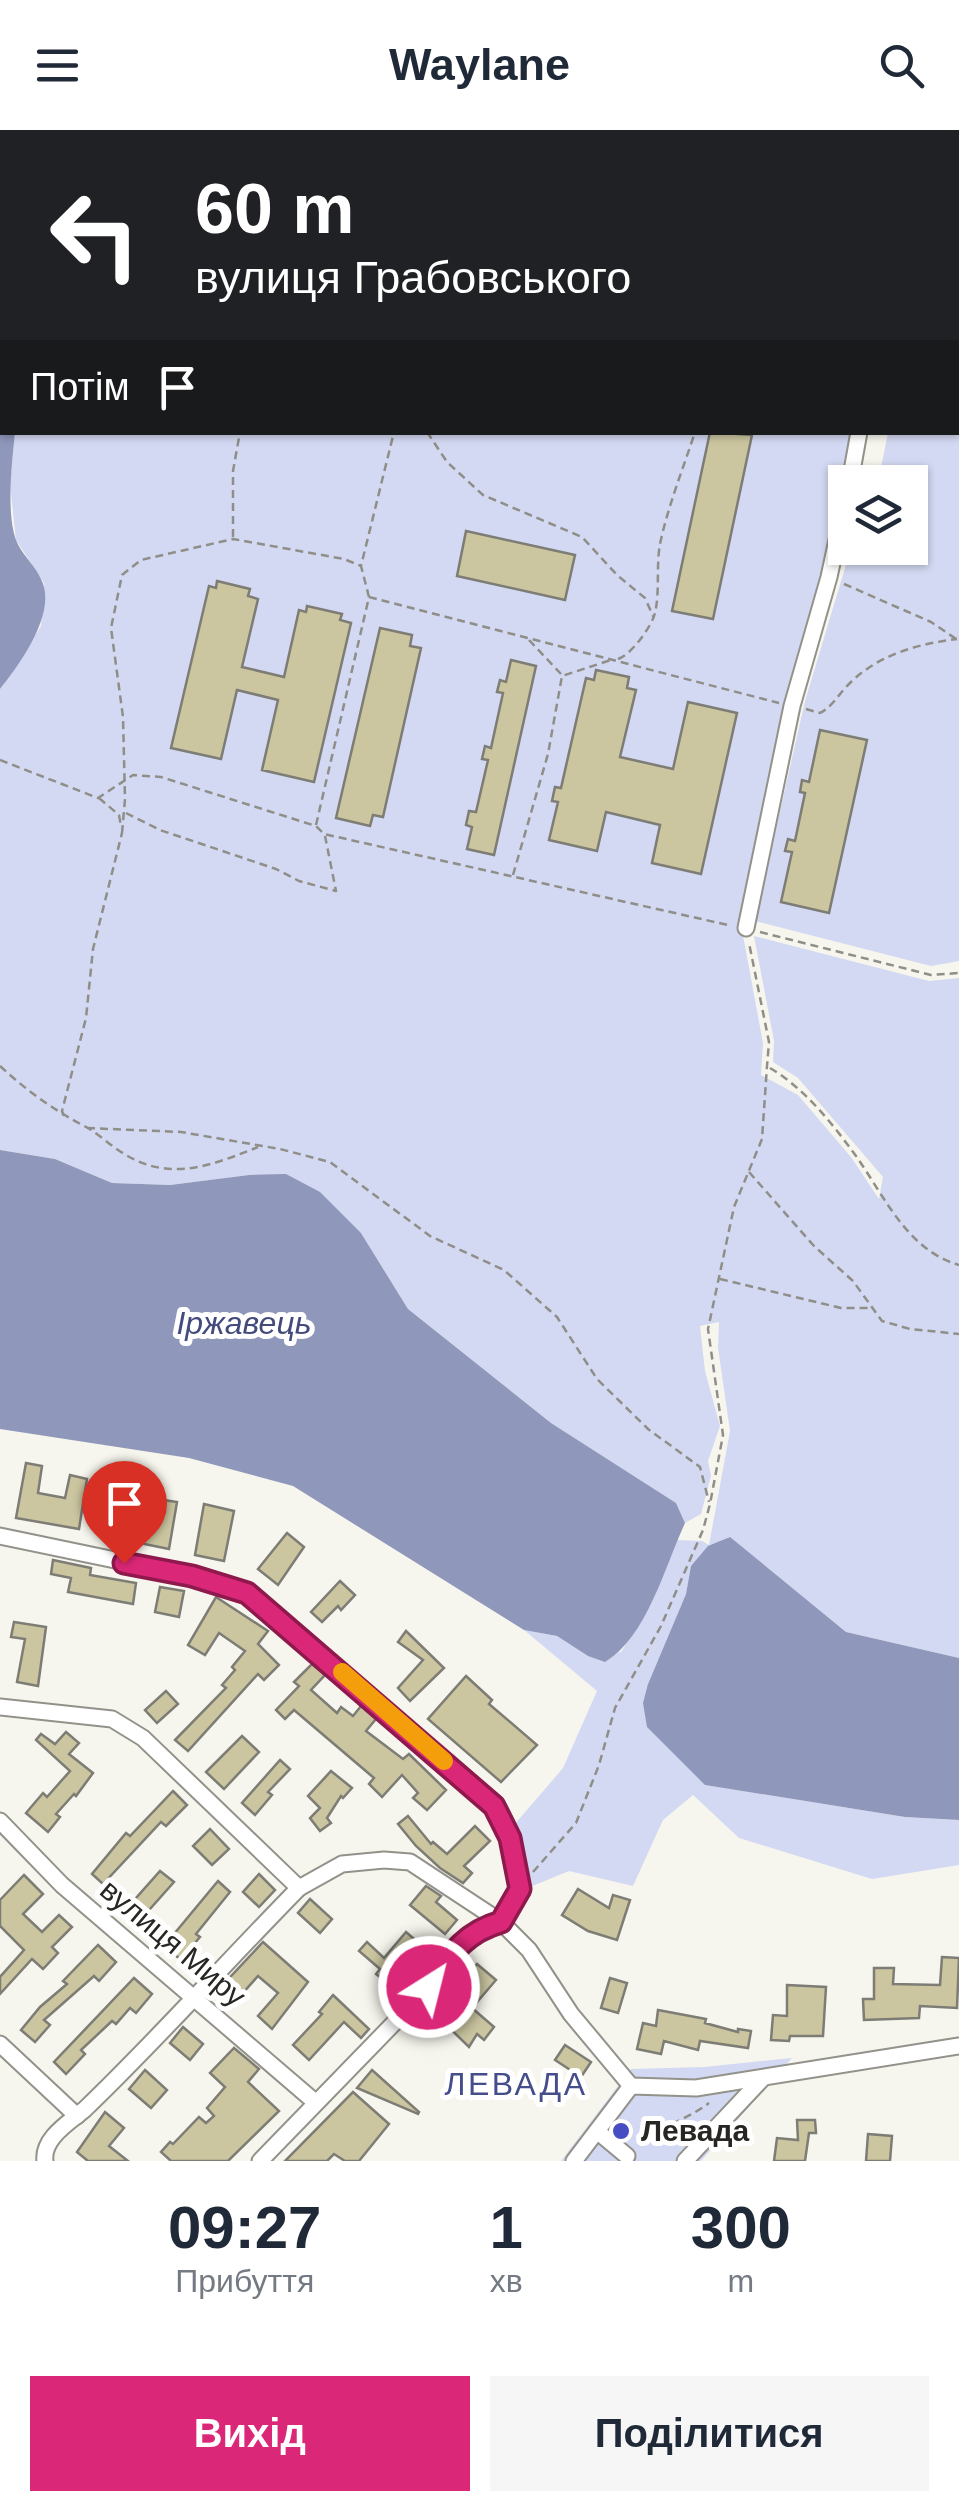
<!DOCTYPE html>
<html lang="uk">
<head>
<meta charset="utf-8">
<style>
  :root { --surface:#fff; --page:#f6f6f7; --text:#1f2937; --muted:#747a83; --accent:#db2777 }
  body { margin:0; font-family:Arial,sans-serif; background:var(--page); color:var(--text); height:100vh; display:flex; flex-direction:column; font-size:38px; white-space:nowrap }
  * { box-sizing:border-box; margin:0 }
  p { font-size:32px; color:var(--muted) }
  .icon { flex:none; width:55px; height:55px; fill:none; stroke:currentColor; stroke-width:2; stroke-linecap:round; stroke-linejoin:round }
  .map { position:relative; height:2031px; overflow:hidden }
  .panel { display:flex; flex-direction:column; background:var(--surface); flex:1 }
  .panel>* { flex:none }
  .banner { position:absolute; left:0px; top:0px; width:960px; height:305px; box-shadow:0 2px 8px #0004; background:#202124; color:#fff; overflow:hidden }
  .tools { position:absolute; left:828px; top:335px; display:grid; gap:20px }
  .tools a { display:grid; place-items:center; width:100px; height:100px; border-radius:0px; background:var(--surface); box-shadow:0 2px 8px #0004; font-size:50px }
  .pin { position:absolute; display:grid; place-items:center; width:85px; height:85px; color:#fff; margin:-102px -42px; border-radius:50% 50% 50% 0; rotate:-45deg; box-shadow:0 0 10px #0007 }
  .pin .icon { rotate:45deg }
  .me { position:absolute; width:110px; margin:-55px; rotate:36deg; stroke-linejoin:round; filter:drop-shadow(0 0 8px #0008) }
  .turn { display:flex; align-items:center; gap:35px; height:210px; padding:0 30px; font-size:45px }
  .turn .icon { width:130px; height:130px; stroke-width:2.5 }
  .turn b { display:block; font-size:70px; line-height:85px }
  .then { display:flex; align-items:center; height:95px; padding:0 30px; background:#0003; gap:20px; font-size:38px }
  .eta { display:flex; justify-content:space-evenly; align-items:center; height:170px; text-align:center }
  .eta b { font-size:60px; font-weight:700; line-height:70px }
  .action { display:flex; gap:20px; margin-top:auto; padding:20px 30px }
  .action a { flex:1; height:115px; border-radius:0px; background:var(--accent); color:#fff; font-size:40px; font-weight:700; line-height:115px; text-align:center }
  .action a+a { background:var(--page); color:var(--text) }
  header { display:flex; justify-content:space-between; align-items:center; height:130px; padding:0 30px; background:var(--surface); font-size:45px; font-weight:700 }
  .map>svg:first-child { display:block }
  .green { fill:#d3d9f2 }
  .water { fill:#8f97ba }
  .building { fill:#cbc6a0; stroke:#7d7c75; stroke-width:2.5 }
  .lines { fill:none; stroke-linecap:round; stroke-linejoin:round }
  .minor-casing { stroke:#92928a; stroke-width:19 }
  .path { stroke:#8f8e88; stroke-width:2.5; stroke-dasharray:8 5; stroke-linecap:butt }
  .minor { stroke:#fff; stroke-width:15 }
  .route-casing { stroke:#8e194d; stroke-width:25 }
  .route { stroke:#db2777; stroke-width:18 }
  .slow { stroke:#f59e0b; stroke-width:18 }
  .poi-dot { fill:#474dc2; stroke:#fff; stroke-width:4 }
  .labels { text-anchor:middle; stroke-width:10; stroke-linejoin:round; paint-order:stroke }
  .street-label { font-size:30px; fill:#272623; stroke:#fff }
  .poi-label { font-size:30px; font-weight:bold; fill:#272623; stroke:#fff; text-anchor:start }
  .water-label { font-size:32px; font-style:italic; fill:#434b7c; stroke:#fff }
  .neighbourhood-label { font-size:32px; letter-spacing:2.5px; fill:#454e8b; stroke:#fff }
</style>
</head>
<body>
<header><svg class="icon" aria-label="menu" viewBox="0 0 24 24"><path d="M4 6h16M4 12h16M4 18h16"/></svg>Waylane<svg class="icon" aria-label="search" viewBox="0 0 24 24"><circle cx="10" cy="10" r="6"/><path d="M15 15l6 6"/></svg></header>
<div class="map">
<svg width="959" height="2031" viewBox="0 0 959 2031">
  <rect width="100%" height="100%" fill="#f7f6ee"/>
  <g class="green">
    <path d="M0,0H443L2,2V186Z"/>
    <path d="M457,0H910L457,2Z"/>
    <path d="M959,284V831L931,836L755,791L805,571L851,418H910V352H878L888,303L958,302Z"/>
    <path d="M15,303H850L823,448L789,564L740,789L763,913L761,945L798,965L851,1027L879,1069L883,1047L798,948L773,932L774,911L754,806L929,851L959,848V1528L846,1502L729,1407L691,1436L686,1464L648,1554L705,1655L905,1687L959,1690V1735L872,1749L739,1708L693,1665L663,1690L633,1756L569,1741L530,1757L514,1695L563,1638L597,1561L524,1500L557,1506L588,1526L621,1522L652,1472L677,1410L702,1411L709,1415L730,1301L718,1218L719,1192L700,1196L705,1241L720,1296L708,1331L711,1346L701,1384L685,1393L676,1373L551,1293L408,1179L361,1103L249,1045L170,1055L112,1053L55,1029L0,1020V559L41,496L44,453L16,410L10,354Z"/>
    <path d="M792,1928L701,2031H561L631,1939L704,1937Z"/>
  </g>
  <g class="water">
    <path d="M0,77L2,302L15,303C12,332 6,382 16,410C21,424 35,435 41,449C58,482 20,534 0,559Z"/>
    <path d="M0,1020L55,1029L112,1053L170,1055L249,1045L286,1044L320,1062L361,1103L408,1179L551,1293L676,1373L685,1393C665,1436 647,1507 605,1532L588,1526L557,1506L524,1500L293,1356L189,1328L0,1299Z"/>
    <path d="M730,1407L846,1502L959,1528V1690L905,1687L705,1655L647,1597L643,1573L648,1554L686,1464L691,1436L708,1416Z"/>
  </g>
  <g class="building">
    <path d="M710,302L752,305L713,489L672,481Z"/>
    <path d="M466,401L575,425L565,470L457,446Z"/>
    <path d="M217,451L250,459L248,466L258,469L242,537L284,547L299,480L306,482L307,476L342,484L340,490L351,493L314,652L262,640L278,570L237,560L221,629L171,618L209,456L216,458Z"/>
    <path d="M380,498L412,505L410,516L421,518L383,687L373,685L370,696L336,688Z"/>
    <path d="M511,530L536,536L494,725L467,719L472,697L466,695L469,681L476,682L488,630L482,629L485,616L491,618L503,563L497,562L500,550L506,552Z"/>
    <path d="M596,540L629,547L627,558L636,560L620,627L673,639L688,572L737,583L701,744L652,733L660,695L606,682L597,721L549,710L558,672L552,671L555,657L561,658L586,548L594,550Z"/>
    <path d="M820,600L867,610L829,783L781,772L792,722L785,721L788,709L795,711L805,663L800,662L802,650L809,652Z"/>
    <path d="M26,1333L42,1336L38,1363L65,1368L70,1345L87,1349L79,1399L16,1388Z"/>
    <path d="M120,1341L132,1344L124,1386L153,1391L157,1369L177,1372L169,1419L105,1406L113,1357L117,1358Z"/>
    <path d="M204,1374L234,1381L224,1431L195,1425Z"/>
    <path d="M287,1403L304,1417L278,1455L258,1439Z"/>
    <path d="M53,1430L91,1438L90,1445L136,1453L133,1474L68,1462L71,1448L51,1444Z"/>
    <path d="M340,1451L355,1465L341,1480L338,1476L322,1492L311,1482Z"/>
    <path d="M160,1457L184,1461L179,1487L155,1482Z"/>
    <path d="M216,1467L268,1501L258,1514L279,1535L264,1550L258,1544L188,1621L175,1610L226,1558L222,1555L235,1540L232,1537L245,1521L219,1503L205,1525L188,1515Z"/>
    <path d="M14,1492L46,1497L38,1556L17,1552L25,1509L11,1507Z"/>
    <path d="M406,1501L444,1538L410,1571L398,1558L423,1530L398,1512Z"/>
    <path d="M312,1534L325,1545L311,1560L337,1583L341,1577L353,1586L361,1576L376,1589L366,1601L403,1629L409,1624L446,1660L427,1680L413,1668L418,1663L402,1645L382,1667L369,1654L374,1648L294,1580L285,1589L276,1580L299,1556L294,1552Z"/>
    <path d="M466,1546L492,1570L489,1574L537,1615L501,1652L428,1589Z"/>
    <path d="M166,1561L178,1574L157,1593L145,1580Z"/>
    <path d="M66,1602L79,1613L69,1624L93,1643L76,1666L74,1664L56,1684L60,1687L48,1702L26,1683L43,1663L47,1667L70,1641L36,1610L41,1604L55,1614Z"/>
    <path d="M242,1606L259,1622L224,1659L206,1642Z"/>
    <path d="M280,1630L290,1639L268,1662L272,1665L255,1685L242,1673Z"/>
    <path d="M331,1641L352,1658L343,1668L341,1666L327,1688L331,1693L320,1701L310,1688L320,1678L308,1666Z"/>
    <path d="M173,1661L187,1675L166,1696L161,1692L103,1754L92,1744L126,1703L130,1706Z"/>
    <path d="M408,1686L431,1714L433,1712L447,1724L475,1696L490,1711L464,1736L472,1743L463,1753L440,1738L416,1716L398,1694Z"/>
    <path d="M210,1699L229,1719L212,1735L193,1716Z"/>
    <path d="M160,1741L174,1752L142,1788L129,1776Z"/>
    <path d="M259,1744L275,1760L259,1777L243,1762Z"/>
    <path d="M24,1745L43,1764L23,1784L42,1802L59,1785L72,1797L52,1817L58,1823L43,1839L32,1829L0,1864V1847L24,1820L0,1796V1770Z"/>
    <path d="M218,1751L230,1762L196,1804L200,1807L188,1821L206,1838L197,1849L189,1841L191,1838L164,1816Z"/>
    <path d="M426,1756L441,1766L436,1772L457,1790L445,1804L410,1775Z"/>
    <path d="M578,1759L609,1778L613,1765L630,1770L617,1810L588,1801L562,1785Z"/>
    <path d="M310,1769L332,1789L320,1803L298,1783Z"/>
    <path d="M406,1802L421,1815L399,1841L405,1846L395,1859L376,1844L380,1839L359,1821L367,1812L384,1828Z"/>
    <path d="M263,1812L308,1852L272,1899L258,1886L278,1863L258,1846L234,1873L219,1859Z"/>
    <path d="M98,1815L116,1832L99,1851L94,1846L44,1890L50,1895L35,1912L21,1900L40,1877L67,1854L63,1851Z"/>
    <path d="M942,1827L959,1828L957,1878L920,1876L919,1888L864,1890L863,1869H874V1838H894L893,1854L940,1855Z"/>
    <path d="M477,1834L496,1850L472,1878L494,1897L484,1910L477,1904L469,1917L432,1881Z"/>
    <path d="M134,1848L152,1864L136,1883L130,1878L116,1894L112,1891L81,1920L85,1924L66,1944L54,1932Z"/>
    <path d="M610,1848L627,1853L618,1883L601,1878Z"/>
    <path d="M787,1855L826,1857L823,1906H790L789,1911L771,1910L773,1885L787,1886Z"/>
    <path d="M333,1865L369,1899L361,1908L344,1892L309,1930L293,1915L322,1884L319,1882Z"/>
    <path d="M658,1880L706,1889L705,1893L738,1902V1899L751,1901L748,1918L700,1911L698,1920L664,1911L661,1924L637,1919L643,1893L656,1896Z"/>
    <path d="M183,1897L203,1914L190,1930L170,1913Z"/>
    <path d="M565,1915L591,1932L581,1947L555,1930Z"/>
    <path d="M234,1918L259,1939L248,1952L279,1981L228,2031H171L161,2022L170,2012L173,2014L199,1987L206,1993L214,1986L207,1978L225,1957L210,1943Z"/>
    <path d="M145,1940L167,1960L151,1978L129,1959Z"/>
    <path d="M372,1940L419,1982L418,1984L357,1958Z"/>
    <path d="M353,1962L389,1994L359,2031H345L334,2024L327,2031H285Z"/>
    <path d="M105,1982L124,1998L109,2016L128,2031H88L77,2022Z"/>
    <path d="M797,1990H815L816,2003H809L805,2031H774L777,2008L798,2010Z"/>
    <path d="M868,2004L892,2006L890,2031H866Z"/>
  </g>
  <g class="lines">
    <g class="minor-casing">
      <g id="minor">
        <path d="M923,2L924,0"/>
        <path d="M958,218H959"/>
        <path d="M850,352L859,302"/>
        <path d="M746,798L792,576L829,447L845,373"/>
        <path d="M0,1406L192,1446L247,1463L494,1676L509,1708L520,1759L501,1792"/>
        <path d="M0,1577L112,1589L143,1608L299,1758L342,1734L384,1730L410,1732L501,1792L529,1820L571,1884L631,1956"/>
        <path d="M0,1691L62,1755L315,1972"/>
        <path d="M0,1914L77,1986"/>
        <path d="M597,2001L627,2026"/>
        <path d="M45,2031C42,2008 70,1992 85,1979C159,1908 227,1831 299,1758"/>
        <path d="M260,2031L429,1857L453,1821L479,1799L501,1792"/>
        <path d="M574,2031L631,1956L696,1958L959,1916"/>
        <path d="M685,2031L762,1949"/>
      </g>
    </g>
    <g class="path">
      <path d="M295,2V0"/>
      <path d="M453,2L454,0"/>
      <path d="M427,302L447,332L483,365L582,407L617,445L645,468L654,488"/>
      <path d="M233,407V341L240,302"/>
      <path d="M844,454L931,492L959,511"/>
      <path d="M369,467L779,573"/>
      <path d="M529,510L561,544"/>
      <path d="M618,529C631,525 652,496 655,483C660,461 656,436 660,414C668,376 683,339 695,302"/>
      <path d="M806,579L820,583C833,576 838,565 848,555C877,525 917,514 957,509"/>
      <path d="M0,630L98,668L133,645L161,647L316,696L324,704L728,795"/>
      <path d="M99,668L119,685L121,696"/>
      <path d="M126,683L160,700L276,739L299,751L336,761L325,706"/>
      <path d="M316,695L369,467L361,436L394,302"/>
      <path d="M122,703L125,669L123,587L111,498L122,445L141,430L233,409L344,429L361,436"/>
      <path d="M513,745L548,624L562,546L611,530"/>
      <path d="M760,802L931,845L959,843"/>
      <path d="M0,936C27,961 55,981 88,998C101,1006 112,1017 126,1025C171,1052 213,1035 258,1017"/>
      <path d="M770,938C804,958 832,993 856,1026C885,1067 907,1120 959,1135"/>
      <path d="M64,986L62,981L86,888L93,819L122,703"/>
      <path d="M87,998L181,1002L280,1019L330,1032L430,1106L504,1140L557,1187L597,1249L648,1299L700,1337L709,1372"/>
      <path d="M749,1042L814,1116L853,1151L882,1191L910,1199L959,1204"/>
      <path d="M720,1149L841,1178H869"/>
      <path d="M533,1742L576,1693L599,1635L615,1578L661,1496L703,1400L710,1374L723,1305L708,1199L734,1077L762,1009L767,936L769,912L749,813"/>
      <path d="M639,2014C660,1996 687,1990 709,1973"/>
    </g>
    <use href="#minor" class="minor"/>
  </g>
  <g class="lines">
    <g class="route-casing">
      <path id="route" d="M124,1433L192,1446L247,1463L494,1676L510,1708L520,1759L501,1792C463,1803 451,1825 429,1857"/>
    </g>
    <use href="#route" class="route"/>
    <path class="slow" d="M342,1542L444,1631"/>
  </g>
  <circle class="poi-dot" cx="621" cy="2001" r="10"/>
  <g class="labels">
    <g class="street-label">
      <text transform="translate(173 1813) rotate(40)" y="10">вулиця Миру</text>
    </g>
    <g class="poi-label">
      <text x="641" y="2011">Левада</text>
    </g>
    <g class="water-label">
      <text x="244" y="1204">Іржавець</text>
    </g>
    <g class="neighbourhood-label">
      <text x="516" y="1965">ЛЕВАДА</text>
    </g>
  </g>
</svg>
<div class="tools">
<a><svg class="icon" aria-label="layers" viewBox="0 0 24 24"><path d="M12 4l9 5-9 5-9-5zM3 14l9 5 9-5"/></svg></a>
</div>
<div class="pin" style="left:124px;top:1433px;background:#d93025"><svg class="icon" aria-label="arrive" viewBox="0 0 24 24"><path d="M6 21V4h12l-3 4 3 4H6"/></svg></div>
<svg class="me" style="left:429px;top:1857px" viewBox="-20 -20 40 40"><circle r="17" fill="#db2777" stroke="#fff" stroke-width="3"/><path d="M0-11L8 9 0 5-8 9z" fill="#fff"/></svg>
<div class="banner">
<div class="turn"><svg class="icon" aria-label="left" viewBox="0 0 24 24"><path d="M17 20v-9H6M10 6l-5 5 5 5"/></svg><div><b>60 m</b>вулиця Грабовського</div></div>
<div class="then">Потім<svg class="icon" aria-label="arrive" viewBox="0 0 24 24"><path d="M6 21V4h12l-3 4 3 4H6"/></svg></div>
</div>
</div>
<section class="panel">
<div class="eta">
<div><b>09:27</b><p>Прибуття</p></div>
<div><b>1</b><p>хв</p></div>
<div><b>300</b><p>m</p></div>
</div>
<div class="action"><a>Вихід</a><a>Поділитися</a></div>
</section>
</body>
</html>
